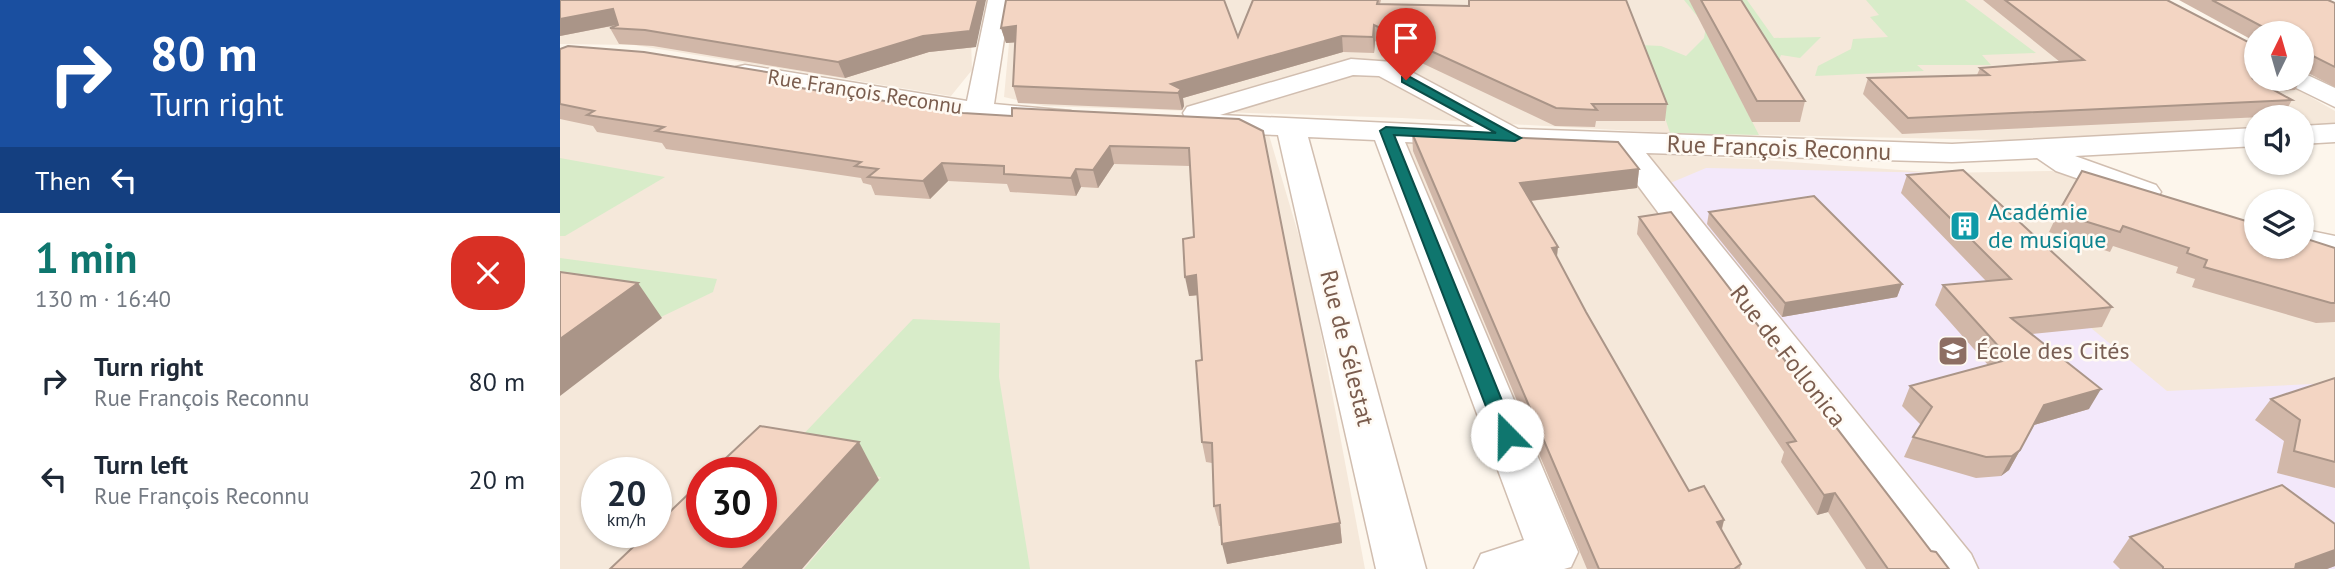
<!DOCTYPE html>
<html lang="en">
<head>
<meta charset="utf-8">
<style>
  :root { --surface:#fff; --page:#f6f6f7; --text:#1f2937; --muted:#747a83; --accent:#0f766e }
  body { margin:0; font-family:"PT Sans",sans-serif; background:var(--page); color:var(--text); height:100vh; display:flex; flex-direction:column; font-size:26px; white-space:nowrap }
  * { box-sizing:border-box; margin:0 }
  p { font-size:23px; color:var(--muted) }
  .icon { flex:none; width:38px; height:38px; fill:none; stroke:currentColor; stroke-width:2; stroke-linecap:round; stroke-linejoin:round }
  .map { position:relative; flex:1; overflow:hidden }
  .panel { display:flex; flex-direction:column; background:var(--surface); width:560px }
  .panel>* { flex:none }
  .top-card { background:#1a4fa0; color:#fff; overflow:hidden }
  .needle { width:46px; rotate:5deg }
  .buttons { position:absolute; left:1684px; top:21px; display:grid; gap:14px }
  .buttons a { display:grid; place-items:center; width:70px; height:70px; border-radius:50%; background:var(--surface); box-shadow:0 2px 5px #0004; font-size:35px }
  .speed { position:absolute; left:21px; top:457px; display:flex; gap:14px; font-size:35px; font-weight:700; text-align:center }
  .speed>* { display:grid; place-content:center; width:91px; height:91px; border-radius:50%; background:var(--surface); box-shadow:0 2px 5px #0004; line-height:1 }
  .speed small { font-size:18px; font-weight:400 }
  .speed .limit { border:10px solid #d22; background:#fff; color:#111 }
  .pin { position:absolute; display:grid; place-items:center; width:60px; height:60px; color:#fff; margin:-72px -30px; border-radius:50% 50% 50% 0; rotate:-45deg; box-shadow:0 0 7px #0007 }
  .pin .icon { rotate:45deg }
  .me { position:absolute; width:77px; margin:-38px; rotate:338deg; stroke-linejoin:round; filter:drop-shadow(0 0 5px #0008) }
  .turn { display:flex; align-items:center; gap:24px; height:147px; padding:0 35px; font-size:32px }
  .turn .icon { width:91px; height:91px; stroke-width:2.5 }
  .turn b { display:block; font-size:49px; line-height:60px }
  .then { display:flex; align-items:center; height:66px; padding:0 35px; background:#0003; gap:14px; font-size:26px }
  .round { display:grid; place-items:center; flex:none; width:74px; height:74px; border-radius:28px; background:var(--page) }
  .head { display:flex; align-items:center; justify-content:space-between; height:119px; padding:0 35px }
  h1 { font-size:42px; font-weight:600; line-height:52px; color:var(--accent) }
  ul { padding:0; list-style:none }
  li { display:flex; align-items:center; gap:21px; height:98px; padding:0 35px }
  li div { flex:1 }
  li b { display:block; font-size:26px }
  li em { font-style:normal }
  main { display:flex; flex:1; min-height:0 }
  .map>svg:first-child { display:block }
  .residential { fill:#f5e8da; fill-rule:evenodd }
  .education { fill:#f3e8fa }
  .green { fill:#d8ecc9 }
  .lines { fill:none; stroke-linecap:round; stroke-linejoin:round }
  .street-casing { stroke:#d1beb0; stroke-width:3 }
  .street { fill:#fff; fill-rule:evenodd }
  .wall { fill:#d1b7a8 }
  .shaded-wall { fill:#aa9588 }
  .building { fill:#f3d5c3; stroke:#aa9588; stroke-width:2 }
  .route { fill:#0f766e; stroke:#0a4d48; stroke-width:2 }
  .labels { text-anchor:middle; stroke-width:5; stroke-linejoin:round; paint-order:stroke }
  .far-street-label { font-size:21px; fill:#7a5c4d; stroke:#fffaf3 }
  .street-label { font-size:24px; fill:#7a5c4d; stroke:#fffaf3 }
  .culture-label { font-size:24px; fill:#0d838f; stroke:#fffaf3; text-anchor:start }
  .education-label { font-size:24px; fill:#785e54; stroke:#fffaf3; text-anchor:start }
</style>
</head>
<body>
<main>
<section class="panel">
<div class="top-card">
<div class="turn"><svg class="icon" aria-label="right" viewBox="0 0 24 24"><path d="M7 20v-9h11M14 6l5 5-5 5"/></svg><div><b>80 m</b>Turn right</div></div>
<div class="then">Then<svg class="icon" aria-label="left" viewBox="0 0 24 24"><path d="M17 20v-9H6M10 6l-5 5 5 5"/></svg></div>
</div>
<div class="head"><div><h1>1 min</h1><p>130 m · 16:40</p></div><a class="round" style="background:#d93025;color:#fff"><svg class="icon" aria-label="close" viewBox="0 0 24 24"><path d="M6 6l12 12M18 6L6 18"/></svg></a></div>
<ul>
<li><svg class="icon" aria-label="right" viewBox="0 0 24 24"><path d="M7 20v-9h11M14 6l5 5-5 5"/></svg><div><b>Turn right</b><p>Rue François Reconnu</p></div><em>80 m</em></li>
<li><svg class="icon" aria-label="left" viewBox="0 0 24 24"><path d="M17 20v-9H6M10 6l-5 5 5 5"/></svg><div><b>Turn left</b><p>Rue François Reconnu</p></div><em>20 m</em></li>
</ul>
</section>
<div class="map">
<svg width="1775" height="569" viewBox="0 0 1775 569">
  <rect width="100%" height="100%" fill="#fdf6ec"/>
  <g class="residential">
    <path d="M0,0L411,39L412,70L391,96L74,45L0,44Z"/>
    <path d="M453,0H1581L1696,79H1719L1775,111V124L1741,126V117H1696V129L1484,141L1110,133L842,118L484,106L444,97Z"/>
    <path d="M0,59L511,129L709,135L749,270L805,569H0ZM37,472H96V532H37ZM142,472H201V532H142Z"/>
    <path d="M843,141L1204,160L1381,173L1492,171L1611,209L1696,247L1775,255V569H957L992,552Z"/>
  </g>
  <path class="education" d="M1146,168L1381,173L1519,318L1607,391L1775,383V569H1404L1096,189Z"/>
  <g class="green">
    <path d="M1124,0H1187L1214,38L1261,37L1240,58L1221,55L1216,69L1167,73L1199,135L1110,133L1090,72L1020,42L1101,46L1126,56L1144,38L1146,27Z"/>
    <path d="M1306,0H1405L1476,53L1422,55L1431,65H1357L1364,71L1255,76L1258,66L1291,49L1293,39L1328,37L1310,17L1319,15Z"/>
    <path d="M0,158L105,177L5,236H0Z"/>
    <path d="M0,258L157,279L153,292L101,317L30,305L0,325Z"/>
    <path d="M353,319L440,323L439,377L470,569H244L321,477L217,462Z"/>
  </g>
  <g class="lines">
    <g class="street-casing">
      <g id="street">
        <path d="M428,0H450L434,104L511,111L515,117L511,123L501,126L419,120L185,81L176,79L172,73L176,67L185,65L407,101Z"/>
        <path d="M791,59L833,62L958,129L1392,144L1696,128V146L1515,156L1596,185L1601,192L1596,199L1585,202L1496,171L1477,158L1392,162L1086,153L1411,554L1418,569H1364L1053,152L845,142L1018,552L1011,567L1004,569H914L921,554L964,540L815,140L748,137L866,569H816L718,135L640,132L630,129L623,113L627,107ZM793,75L819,76L914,127L660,115Z"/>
        <path d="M1741,72L1775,88V107L1730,85L1726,79H1741Z"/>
        <path d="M1775,124V142L1741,144V126Z"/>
        <path d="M1741,229L1775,236V256L1730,247H1741Z"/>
      </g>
    </g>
    <use href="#street" class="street"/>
  </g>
  <g class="wall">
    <path d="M0,0L416,47L369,52L285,78L93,46L59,44L50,28L57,25L0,36Z"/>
    <path d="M693,0H821L820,4L908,6V0H1066L1107,104L1105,121H1036L1035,127L995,126L815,41L814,53L783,52L623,98L624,106L622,110L458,103L453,86L455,42L446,43L441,28L678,37Z"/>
    <path d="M1129,0H1181L1245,101L1240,122H1192Z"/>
    <path d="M1423,0H1607L1696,46V79H1741V72L1744,75L1735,90L1717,91L1732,100L1723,116L1342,134L1303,94L1308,78L1417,75L1420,68L1500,62Z"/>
    <path d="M1619,0H1768L1775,3V87L1742,70L1741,71V33H1696V42Z"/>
    <path d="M0,49L403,113L452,116L679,119L780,523L782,543L667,564L661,526H659L654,506L652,463L646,462L642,442V360L637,295L629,296L634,237L630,166L554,164L538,188L521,187L516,196L450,192L447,184L388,181L370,199L315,195L311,185L303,183L301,178L106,149L102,143L37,132L33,126L0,119Z"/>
    <path d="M852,133L1079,169L1077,188L971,201L997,258L1026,312L1129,491L1164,520L1162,530L1181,564L1180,569H1027L853,151Z"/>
    <path d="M1347,175L1552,307L1542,327L1472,334L1529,409L1474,425L1449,470L1441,476L1416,478L1344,457L1353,437L1361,425L1342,406L1350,386L1428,365L1375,305L1383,285L1426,281L1341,193Z"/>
    <path d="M1149,212L1342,284L1337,297L1222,317L1147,224Z"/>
    <path d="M1498,213L1775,248V322L1756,323L1632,287L1635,279L1616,273L1618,267L1553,246L1550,252L1489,232Z"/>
    <path d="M1079,217L1371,551L1389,569H1306L1268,512L1257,515L1221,462L1224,452L1077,234Z"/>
    <path d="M1775,378V488L1717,473L1724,441L1695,420L1711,399Z"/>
    <path d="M1570,537L1775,566L1767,569H1560L1553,562Z"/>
  </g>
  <g class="shaded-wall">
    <path d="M418,0H426L416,47L369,52L285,78L278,62L363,36Z"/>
    <path d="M53,9L61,24L0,36V19Z"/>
    <path d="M814,25L815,41L814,53L813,37Z"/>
    <path d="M456,26L461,42L446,43L441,28Z"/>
    <path d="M782,36L783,52L623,98L624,106L622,110L618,93L611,84Z"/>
    <path d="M1747,61L1741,71V62Z"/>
    <path d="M231,76L239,92L208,83Z"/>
    <path d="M550,146L554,164L538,188L533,170Z"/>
    <path d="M382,163L388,181L370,199L363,181Z"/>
    <path d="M516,169L521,187L516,196L511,178Z"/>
    <path d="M1079,169L1077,188L959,202L960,183Z"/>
    <path d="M998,247L996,266L992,248Z"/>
    <path d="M636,275L640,295L629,296L625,277Z"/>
    <path d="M78,283L102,318L0,396V339Z"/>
    <path d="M1342,284L1337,297L1222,317L1225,303Z"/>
    <path d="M1541,389L1529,409L1474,425L1449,470L1441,476L1452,456L1484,405Z"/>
    <path d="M299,442L319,480L242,569H182Z"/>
    <path d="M1275,493L1268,512L1257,515L1264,495Z"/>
    <path d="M1164,520L1158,542L1157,522Z"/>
    <path d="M780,523L782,543L667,564L662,544Z"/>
    <path d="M1775,550V566L1767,569H1731L1736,564Z"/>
  </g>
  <g class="building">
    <path d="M0,0H418L410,31L363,36L278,62L85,30L50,28L58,25L53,9L0,19Z"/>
    <path d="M446,0H664L678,37L693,0H818L817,4L909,6V0H1066L1107,104H1032L1037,110L996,108L814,25L813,37L782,36L611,84L621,89L618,93L453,86L456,26L441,28Z"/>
    <path d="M1141,0H1181L1245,101H1197Z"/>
    <path d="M1445,0H1607L1696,46V78H1692L1732,100L1348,118L1308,78L1429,75L1420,68L1524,60Z"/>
    <path d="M1652,0H1768L1775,3V67L1749,54L1747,61L1741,62V33H1706L1707,29Z"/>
    <path d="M8,46L84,52L231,76L208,83L403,113L452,116V108L679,119L703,131L780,523L662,544L660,505L654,506L652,443L642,442L636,361L642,360L636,275L625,277L623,239L634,237L629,148L550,146L533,170L516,169L511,178L444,174V166L382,163L363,181L308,177L318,169L295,166L301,162L96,131L104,127L27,115L34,111L0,104V49Z"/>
    <path d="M852,133L1058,142L1079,169L960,183L998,247L992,248L1026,312L1129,491L1144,486L1164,520L1157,522L1181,564L1174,569H1039Z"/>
    <path d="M1403,170L1552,307L1451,318L1541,389L1484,405L1460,450L1452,456L1426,457L1353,437L1372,407L1350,386L1450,359L1383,285L1451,279L1347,175Z"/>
    <path d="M1522,171L1696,224V247H1741V237L1775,248V303H1771L1644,267L1647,260L1627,253L1629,248L1563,226L1560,232L1498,213Z"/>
    <path d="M1254,196L1342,284L1225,303L1149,212Z"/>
    <path d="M1111,212L1371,551L1376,552L1389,569H1328L1275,493L1264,495L1227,443L1236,441L1079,217Z"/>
    <path d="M0,272L78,283L0,339Z"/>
    <path d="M1775,378V462L1734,451L1740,420L1711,399Z"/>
    <path d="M200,426L299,442L182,569H50L89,532H96V525L142,481V532H201V472H151Z"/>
    <path d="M1722,485L1775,524V550L1736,564L1735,569H1603V567L1570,537Z"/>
  </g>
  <path class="route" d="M842,77H850L961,138L955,141L834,135L956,435L947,442L937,435L820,131L826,127L936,133L842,82Z"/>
  <defs>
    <g id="building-square" transform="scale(1.575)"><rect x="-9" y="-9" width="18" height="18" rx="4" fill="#0f9aa8" stroke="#fffaf3"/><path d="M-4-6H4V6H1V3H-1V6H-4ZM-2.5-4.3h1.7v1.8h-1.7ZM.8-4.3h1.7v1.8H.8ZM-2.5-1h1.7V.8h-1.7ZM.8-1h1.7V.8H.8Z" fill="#fff"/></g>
    <g id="school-square" transform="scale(1.575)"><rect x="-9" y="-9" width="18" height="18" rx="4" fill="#8d6e63" stroke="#fffaf3"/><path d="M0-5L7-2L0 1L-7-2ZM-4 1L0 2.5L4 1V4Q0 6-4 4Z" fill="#fff"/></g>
  </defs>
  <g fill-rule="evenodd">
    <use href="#building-square" x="1405" y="226"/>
    <use href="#school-square" x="1393" y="351"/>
  </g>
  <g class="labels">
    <g class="far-street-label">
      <text transform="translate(305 92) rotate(9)" y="7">Rue François Reconnu</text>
    </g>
    <g class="street-label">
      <text transform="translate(1219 148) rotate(2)" y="8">Rue François Reconnu</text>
      <text transform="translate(787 348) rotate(76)" y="8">Rue de Sélestat</text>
      <text transform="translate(1228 356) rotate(52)" y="8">Rue de Follonica</text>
    </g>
    <g class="culture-label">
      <text x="1428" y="220">Académie<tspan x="1428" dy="28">de musique</tspan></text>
    </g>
    <g class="education-label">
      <text x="1416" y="359">École des Cités</text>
    </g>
  </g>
</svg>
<div class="buttons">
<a><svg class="needle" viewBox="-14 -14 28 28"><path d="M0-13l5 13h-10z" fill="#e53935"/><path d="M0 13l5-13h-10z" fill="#747a83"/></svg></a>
<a><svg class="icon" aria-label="sound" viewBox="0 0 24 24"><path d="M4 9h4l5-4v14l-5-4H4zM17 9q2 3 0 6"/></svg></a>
<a><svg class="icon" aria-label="layers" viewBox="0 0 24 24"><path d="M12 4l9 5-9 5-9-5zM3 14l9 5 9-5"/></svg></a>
</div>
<div class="speed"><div>20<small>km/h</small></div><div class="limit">30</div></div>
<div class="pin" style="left:846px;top:80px;background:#d93025"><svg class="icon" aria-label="arrive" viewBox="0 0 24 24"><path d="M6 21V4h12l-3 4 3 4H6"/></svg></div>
<svg class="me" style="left:947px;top:435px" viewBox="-20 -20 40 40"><circle r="19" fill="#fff"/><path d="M0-13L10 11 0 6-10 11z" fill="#0f766e"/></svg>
</div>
</main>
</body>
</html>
